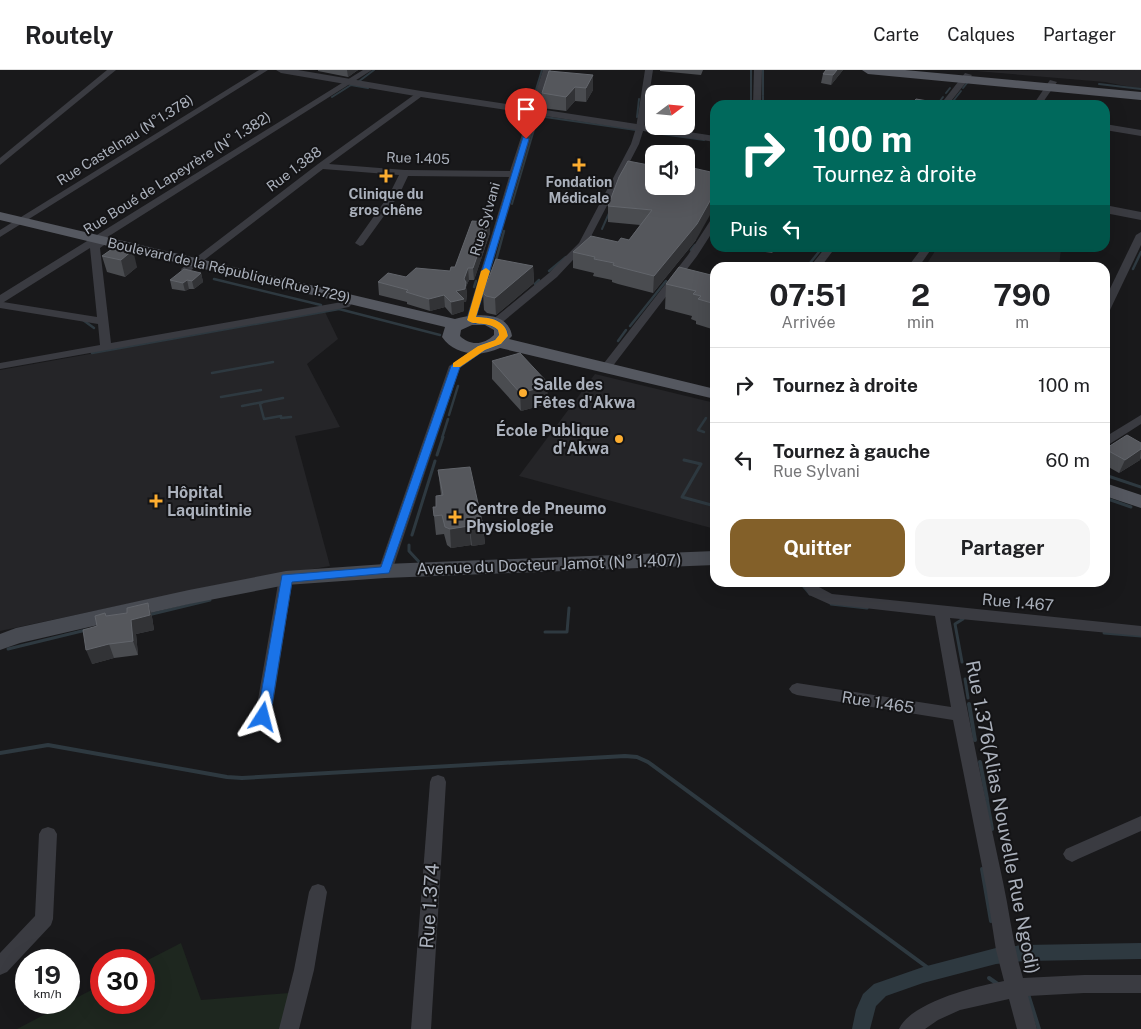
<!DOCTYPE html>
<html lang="fr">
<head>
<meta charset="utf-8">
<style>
  :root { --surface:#fff; --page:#f6f6f6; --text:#202124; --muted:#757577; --line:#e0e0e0; --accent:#836029 }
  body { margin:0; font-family:"Public Sans",sans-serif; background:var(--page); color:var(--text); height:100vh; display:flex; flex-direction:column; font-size:19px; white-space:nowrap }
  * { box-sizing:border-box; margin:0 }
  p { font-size:16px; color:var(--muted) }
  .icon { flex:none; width:28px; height:28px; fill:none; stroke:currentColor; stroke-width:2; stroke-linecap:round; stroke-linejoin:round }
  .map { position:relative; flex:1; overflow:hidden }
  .drawer { position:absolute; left:710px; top:192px; width:400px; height:325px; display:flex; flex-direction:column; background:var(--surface); border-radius:15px; box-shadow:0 5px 20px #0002 }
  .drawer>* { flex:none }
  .top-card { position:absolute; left:710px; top:30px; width:400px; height:152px; border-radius:15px; box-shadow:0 5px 20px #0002; background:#00695c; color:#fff; overflow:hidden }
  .needle { width:32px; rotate:74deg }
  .buttons { position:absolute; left:645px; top:15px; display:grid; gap:10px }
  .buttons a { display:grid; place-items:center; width:50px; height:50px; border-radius:10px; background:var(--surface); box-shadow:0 5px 20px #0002; font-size:25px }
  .speed { position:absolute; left:15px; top:879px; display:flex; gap:10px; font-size:25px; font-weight:700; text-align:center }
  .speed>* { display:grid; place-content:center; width:65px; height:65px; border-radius:50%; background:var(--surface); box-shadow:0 5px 20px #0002; line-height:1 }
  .speed small { font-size:12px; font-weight:400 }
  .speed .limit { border:8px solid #d22; background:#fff; color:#111 }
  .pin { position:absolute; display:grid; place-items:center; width:42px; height:42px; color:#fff; margin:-51px -21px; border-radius:50% 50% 50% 0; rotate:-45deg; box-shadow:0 0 5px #0007 }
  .pin .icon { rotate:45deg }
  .me { position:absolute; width:55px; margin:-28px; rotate:9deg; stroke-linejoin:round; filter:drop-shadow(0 0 4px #0008) }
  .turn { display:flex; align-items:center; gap:18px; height:105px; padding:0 20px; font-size:22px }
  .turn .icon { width:65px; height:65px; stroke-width:2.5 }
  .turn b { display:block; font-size:35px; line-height:42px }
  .then { display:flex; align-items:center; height:48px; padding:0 20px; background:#0003; gap:10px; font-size:19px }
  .eta { display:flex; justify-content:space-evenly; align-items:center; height:85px; text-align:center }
  .eta b { font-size:30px; font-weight:700; line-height:35px }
  .cta { display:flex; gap:10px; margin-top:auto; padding:10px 20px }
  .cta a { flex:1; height:58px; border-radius:15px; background:var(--accent); color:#fff; font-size:20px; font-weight:700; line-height:58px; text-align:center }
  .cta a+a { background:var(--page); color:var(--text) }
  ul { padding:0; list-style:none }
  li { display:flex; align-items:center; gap:15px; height:75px; padding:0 20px; border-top:1px solid var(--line) }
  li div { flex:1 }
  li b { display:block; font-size:19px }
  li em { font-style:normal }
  header { display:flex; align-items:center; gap:30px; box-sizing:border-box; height:70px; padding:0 25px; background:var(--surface); border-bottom:1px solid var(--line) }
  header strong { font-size:24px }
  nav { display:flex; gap:28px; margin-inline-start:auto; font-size:18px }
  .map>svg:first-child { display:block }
  .built { fill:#252528 }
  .green { fill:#1e271f }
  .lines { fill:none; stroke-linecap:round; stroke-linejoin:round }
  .stream-far3 { stroke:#2e3940; stroke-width:2 }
  .stream-far2 { stroke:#2e3940; stroke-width:2.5 }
  .stream-far1 { stroke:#2e3940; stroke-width:3 }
  .stream { stroke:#2e3940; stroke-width:4 }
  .canal { fill:#2e3940; fill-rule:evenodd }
  .minor { fill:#3a3b41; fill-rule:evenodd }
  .tertiary { fill:#3a3b41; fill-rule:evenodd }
  .secondary { fill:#474a51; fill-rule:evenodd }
  .primary { fill:#555860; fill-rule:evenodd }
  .wall { fill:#4a4c50 }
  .shaded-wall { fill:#323336 }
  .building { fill:#55575c; stroke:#62656b }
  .route { fill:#1a73e8; stroke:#114b97 }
  .slow { fill:#f59e0b }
  .poi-dot { fill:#fcad30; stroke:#141416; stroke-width:2 }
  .labels { text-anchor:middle; stroke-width:4; stroke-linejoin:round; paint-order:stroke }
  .far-street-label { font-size:14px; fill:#abb1bc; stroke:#141416 }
  .far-poi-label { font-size:14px; font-weight:bold; fill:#abb1bc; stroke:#141416 }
  .poi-label { font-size:16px; font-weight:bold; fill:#abb1bc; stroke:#141416; text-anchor:start }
  .street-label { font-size:16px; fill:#abb1bc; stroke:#141416 }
  .near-street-label { font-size:19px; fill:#abb1bc; stroke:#141416 }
</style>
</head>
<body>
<header>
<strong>Routely</strong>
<nav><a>Carte</a><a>Calques</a><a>Partager</a></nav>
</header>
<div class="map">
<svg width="1141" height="959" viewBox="0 0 1141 959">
  <rect width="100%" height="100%" fill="#19191b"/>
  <g class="built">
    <path d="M1141,0V19L1105,12L976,1Z"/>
    <path d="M937,178H1061L1059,198L951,197L928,192Z"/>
    <path d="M325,242L338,269L307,294L340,357L295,366L330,496L212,516L0,561V300Z"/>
    <path d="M595,304L715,333V459L519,406Z"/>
  </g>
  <path class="green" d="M181,873L201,930L289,923L280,959H17L101,915V932H144V892Z"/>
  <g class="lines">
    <g class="stream-far3">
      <path d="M751,0V35"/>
      <path d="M763,0V25"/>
      <path d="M358,12L374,0"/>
      <path d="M1099,14L1141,19"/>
      <path d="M963,18L967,13"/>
      <path d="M946,23L950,18"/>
      <path d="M763,26V35"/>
      <path d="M332,27L351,15L368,18"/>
      <path d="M937,35L943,27"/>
      <path d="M950,35L961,21"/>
      <path d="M531,36L542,0"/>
      <path d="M637,47L639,29"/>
      <path d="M655,63L704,70"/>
      <path d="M512,134L538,46L636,60"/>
      <path d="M602,159L610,141"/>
    </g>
    <g class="stream-far2">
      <path d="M691,180L695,175"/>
      <path d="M495,194L504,161"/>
      <path d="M806,198L822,178"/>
      <path d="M1133,199L1141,182"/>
      <path d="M549,201L566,187"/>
      <path d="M214,209L321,235"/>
      <path d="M535,214L539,210"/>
      <path d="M474,217L476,211"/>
      <path d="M339,239L440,265"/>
      <path d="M83,250L94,258"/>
      <path d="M630,256L666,211"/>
      <path d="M618,271L626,260"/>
      <path d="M92,283L339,239"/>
      <path d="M212,303L273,292"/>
      <path d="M221,327L261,320"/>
      <path d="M263,332L260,334L264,349L281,346V348L291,347"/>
      <path d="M242,336L283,328"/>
      <path d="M449,345L458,316"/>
      <path d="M704,362L698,360L706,348"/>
      <path d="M442,368L448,349"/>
    </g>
    <g class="stream-far1">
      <path d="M437,385L443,367"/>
      <path d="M684,390L701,394L682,427L715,436"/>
      <path d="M1105,405L1141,417"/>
      <path d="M1105,428L1131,437"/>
      <path d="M412,465L435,391"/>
      <path d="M409,475V481L421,494"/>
      <path d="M800,512L810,524"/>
      <path d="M831,534L867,538"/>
      <path d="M148,545L210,530"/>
      <path d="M545,562H567L569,538"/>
      <path d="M1104,563L1141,566"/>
      <path d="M8,579L86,560"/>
      <path d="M962,592L955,554L963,549"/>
      <path d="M965,609L968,628"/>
    </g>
    <g class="stream">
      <path d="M969,634L975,670"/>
      <path d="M0,683L48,675L227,707L242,708L625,686L637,687L648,692L935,903"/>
      <path d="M980,692L987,729"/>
      <path d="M987,731L992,759"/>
      <path d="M982,799L991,851"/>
      <path d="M989,908L999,915"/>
      <path d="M1028,924L1039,959"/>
    </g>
    <path class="canal" d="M1141,873V889L1024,891L996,894L923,913L886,926L876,936L870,959H852L856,940L863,924L874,914L923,897L996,878L1024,875Z"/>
    <g class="minor">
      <path d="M107,0H116L0,95V88Z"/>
      <path d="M259,0H268L0,167V160Z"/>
      <path d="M363,0H372L106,168L110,171L100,178L111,273L342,232L347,227H355L356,229L349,237L0,299V293L100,275L98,254L0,238V225ZM90,178L97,247L3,232H4Z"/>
      <path d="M543,0H551L475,252H467L466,250L509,107L408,106L399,125L363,175L360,176L355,173L389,125L399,105L323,99L190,201H182L181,199L318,94L418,22L425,24L329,94L405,100L510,101Z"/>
      <path d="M645,0H653L644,58L639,74L586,176L557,207L499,255H491L490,253L491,251L549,203L579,173L631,74L636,58Z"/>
      <path d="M754,0H762L761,35H753Z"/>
      <path d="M965,3L972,5L948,35H940Z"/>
      <path d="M1050,10L1057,12L1041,35H1033Z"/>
      <path d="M1105,54L1141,60V66L1105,60Z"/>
      <path d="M715,147V158L697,186L609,301H601L599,299L601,297L688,185L712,148Z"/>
      <path d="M1141,162V175L1110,240L1105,243V229L1136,165Z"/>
      <path d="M825,178H835L820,198H809Z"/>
      <path d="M922,178H932L918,198H907Z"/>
      <path d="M481,275L487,278L485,280L460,298L392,501L390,504H380L378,501L449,296Z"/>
      <path d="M1141,345V354L1105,377V367Z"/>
      <path d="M286,503L291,505L293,508L271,647L269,651L263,653L257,651L255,647L279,508L281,505Z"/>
      <path d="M801,512H816L819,517L832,524L1141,556V566L950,548C966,636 984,724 1003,812C1010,844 1013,876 1023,908L1084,905H1141V923H1084L1028,926L1037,959H1017L1009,929L960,940L938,950L925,959H899C911,932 977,916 1004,911L996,880L986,816L953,650L797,625L792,623L789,619L792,615L797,613L951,637L935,546L829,534L809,525Z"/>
      <path d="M438,705L444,707L446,712L431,959H411L430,712L432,707Z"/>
      <path d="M1141,746V761L1078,789L1072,792L1066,789L1063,784L1066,779Z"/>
      <path d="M48,757L54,759L57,764L53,849L51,855L7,902L0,905V883L35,846L39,764L42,759Z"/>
      <path d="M318,814L324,816L327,822L314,900L299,959H279L294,900L309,822L312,816Z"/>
    </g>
    <g class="tertiary">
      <path d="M276,0H298L421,21L715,66V72L421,27L281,3Z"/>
      <path d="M1105,135L1141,142V150L1105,143Z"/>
    </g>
    <path class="secondary" d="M715,481V495L385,508L286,515L189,534L20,573L0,580V564L16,558L189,520L286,501L385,494Z"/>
    <g class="primary">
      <path d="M862,0H905L1141,22V30L868,4Z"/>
      <path d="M0,142L455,249C474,244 508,240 512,266L509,269L715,319V329L500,278C481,287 455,286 442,267L445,257L0,150ZM472,255H485L494,260V265C484,275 470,276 460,266L461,260Z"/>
      <path d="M1105,413L1141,425V438L1105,426Z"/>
    </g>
  </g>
  <g class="wall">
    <path d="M318,0H358L348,7L318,1Z"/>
    <path d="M660,0H703L701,5L660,1Z"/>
    <path d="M826,0H843L831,15L821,13L823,4Z"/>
    <path d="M593,5V20L586,32L575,31L566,41L542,38V23Z"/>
    <path d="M619,107L696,170L653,223L618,214L612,212V210L593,206L594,203L573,198V182L618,172L629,170L640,155L608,152V136Z"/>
    <path d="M489,152L490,163L474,210H469L466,217L467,224L466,232H464V241L452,245L445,237L430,241L407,234V232L379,225L378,212L406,207L450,201L455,197Z"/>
    <path d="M753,178H776L772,183L753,180Z"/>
    <path d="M804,178H819L817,181Z"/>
    <path d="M112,179L137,197L125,207L107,202L102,186Z"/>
    <path d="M533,196L534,213L496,245L487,243L484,240L483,223Z"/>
    <path d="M201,203L203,212L194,219H189L185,221L172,219L170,210Z"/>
    <path d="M715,206V260L696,254V251L691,249L692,246L665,239L666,214Z"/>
    <path d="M492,291L548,330L543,332V335L521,341L492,309Z"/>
    <path d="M1141,373V388L1140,390L1119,403L1105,395V378Z"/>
    <path d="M438,400L483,456L485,474L472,476L471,475L451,478L447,475L444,464L436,465L433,437H436L441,425Z"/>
    <path d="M148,533L152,547L154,560L136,564L138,585L114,588L92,594L97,556L105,543L106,546L127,543Z"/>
  </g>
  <g class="shaded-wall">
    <path d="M347,0H358L348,7Z"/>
    <path d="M837,0H843L831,15L833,5Z"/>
    <path d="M593,5V20L586,32V18Z"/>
    <path d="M575,17V31L566,41V27Z"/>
    <path d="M715,122V136L696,170L653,223L654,206Z"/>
    <path d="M489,152L490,163L474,210L473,198Z"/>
    <path d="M772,178H776L772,183Z"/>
    <path d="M133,180L137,197L125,207L121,190Z"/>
    <path d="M533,196L534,213L496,245L495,228Z"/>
    <path d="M468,198L469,210L466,217L467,224L466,232H464V241L452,245L451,232L456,221L464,209Z"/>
    <path d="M201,203L203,212L194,219L192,211Z"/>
    <path d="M187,210L189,219L185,221L183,213Z"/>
    <path d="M444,225L445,237L430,241L429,229Z"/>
    <path d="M547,312L548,330L543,332V335L521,341L520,323Z"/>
    <path d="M1141,379L1140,390L1119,403L1125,390Z"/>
    <path d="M469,456L471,475L451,478L450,459Z"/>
    <path d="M483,456L485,474L472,476L470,458Z"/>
    <path d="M148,533L152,547L154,560L136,564L138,585L133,571L131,550Z"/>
    <path d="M109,574L114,588L92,594L86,580Z"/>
  </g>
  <g class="building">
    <path d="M826,0H837L833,5L823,4Z"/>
    <path d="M549,1L593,5L586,18L575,17L566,27L542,23Z"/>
    <path d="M916,29L928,31L925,35H911Z"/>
    <path d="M628,91L654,96V116H686V103H690L693,98L715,103V122L697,154L654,206L619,197L613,195L614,193L594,189L595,187L573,182L591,166L618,172L621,168L629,170L652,140L608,136L619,107Z"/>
    <path d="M472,151L489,152L473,198H468L464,209L466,212L465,219L456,221L464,229L451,232L444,225L429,229L406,222L408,220L378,212L388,203L406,207L416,198L450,201L451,197H455Z"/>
    <path d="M121,177L133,180L121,190L102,186L112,179L115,180Z"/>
    <path d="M496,189L533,196L495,228L486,226L483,223Z"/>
    <path d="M679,197L715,206V234L698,229L701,226L693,224L696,221L666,214Z"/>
    <path d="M184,199L201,203L192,211L187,210L183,213L170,210Z"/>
    <path d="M520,283L547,312L541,315L543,317L520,323L492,291Z"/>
    <path d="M1127,365L1141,373V379L1125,390L1105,379Z"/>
    <path d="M470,397L483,456L470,458L469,456L450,459L445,457L442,445L434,446L433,437H436V426L443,425L438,400Z"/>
    <path d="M148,533L150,545L131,550L133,571L109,574L86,580L83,560L97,556L95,546L105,543L106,546L127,543V538Z"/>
  </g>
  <path class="route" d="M523,67L529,69L476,247C490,247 506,250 508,266L501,274L485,280L460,297L389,503L292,512L270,647L268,650H259L257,647L282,505L381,497L451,296L478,276L495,270L499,265L498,260C487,250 475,257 467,250Z"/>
  <path class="slow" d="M486,198L490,201L476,247C490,247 506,250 508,266L501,274L485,280L460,297H453V293L478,276L495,270L499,265L498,260C487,250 475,257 467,250L481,201Z"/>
  <g class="poi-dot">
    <path d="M576.5 87.5h5v5h5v5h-5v5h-5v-5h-5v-5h5z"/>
    <path d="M383.5 98.5h5v5h5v5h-5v5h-5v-5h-5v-5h5z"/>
    <circle cx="523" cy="323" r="5"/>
    <circle cx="619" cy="369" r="5"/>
    <path d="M153.5 423.5h5v5h5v5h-5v5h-5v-5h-5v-5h5z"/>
    <path d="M452.5 439.5h5v5h5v5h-5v5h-5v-5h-5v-5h5z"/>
  </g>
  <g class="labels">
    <g class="far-street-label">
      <text transform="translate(125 70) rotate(-32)" y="5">Rue Castelnau (N°1.378)</text>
      <text transform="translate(418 88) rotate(2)" y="5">Rue 1.405</text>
      <text transform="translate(294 99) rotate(-37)" y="5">Rue 1.388</text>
      <text transform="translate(177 103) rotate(-32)" y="5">Rue Boué de Lapeyrère (N° 1.382)</text>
      <text transform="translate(485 149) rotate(-74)" y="5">Rue Sylvani</text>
      <text transform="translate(229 200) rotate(13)" y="5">Boulevard de la République(Rue 1.729)</text>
    </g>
    <g class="far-poi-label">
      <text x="579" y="117">Fondation<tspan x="579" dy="16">Médicale</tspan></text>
      <text x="386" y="129">Clinique du<tspan x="386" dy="16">gros chêne</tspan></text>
    </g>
    <g class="poi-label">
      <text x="533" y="320">Salle des<tspan x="533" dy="18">Fêtes d'Akwa</tspan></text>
      <text x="609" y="366" text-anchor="end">École Publique<tspan x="609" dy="18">d'Akwa</tspan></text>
      <text x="167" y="428">Hôpital<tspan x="167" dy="18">Laquintinie</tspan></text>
      <text x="466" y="444">Centre de Pneumo<tspan x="466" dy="18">Physiologie</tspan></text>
    </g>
    <g class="street-label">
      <text transform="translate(549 494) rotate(-2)" y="6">Avenue du Docteur Jamot (N° 1.407)</text>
      <text transform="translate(1018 532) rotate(5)" y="6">Rue 1.467</text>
      <text transform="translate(878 632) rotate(9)" y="6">Rue 1.465</text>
    </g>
    <g class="near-street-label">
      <text transform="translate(1003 747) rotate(79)" y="7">Rue 1.376(Alias Nouvelle Rue Ngodi)</text>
      <text transform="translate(429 836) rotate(-86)" y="7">Rue 1.374</text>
    </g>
  </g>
</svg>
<div class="buttons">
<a><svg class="needle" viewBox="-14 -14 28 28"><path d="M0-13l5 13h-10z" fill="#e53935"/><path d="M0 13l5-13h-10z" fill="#757577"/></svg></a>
<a><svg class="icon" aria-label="sound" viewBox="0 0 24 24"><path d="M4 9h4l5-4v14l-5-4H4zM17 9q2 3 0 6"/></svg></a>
</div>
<div class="speed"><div>19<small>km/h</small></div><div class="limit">30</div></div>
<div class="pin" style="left:526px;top:69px;background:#d93025"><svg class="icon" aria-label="arrive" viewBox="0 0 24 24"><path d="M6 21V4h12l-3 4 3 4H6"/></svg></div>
<svg class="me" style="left:263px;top:647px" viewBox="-20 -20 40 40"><path d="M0-17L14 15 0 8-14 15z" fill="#1a73e8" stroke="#fff" stroke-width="4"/></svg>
<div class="top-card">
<div class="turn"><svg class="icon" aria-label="right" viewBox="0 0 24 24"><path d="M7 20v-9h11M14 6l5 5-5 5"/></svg><div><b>100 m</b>Tournez à droite</div></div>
<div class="then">Puis<svg class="icon" aria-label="left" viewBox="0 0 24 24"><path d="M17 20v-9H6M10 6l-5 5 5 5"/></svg></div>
</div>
<section class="drawer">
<div class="eta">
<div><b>07:51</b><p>Arrivée</p></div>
<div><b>2</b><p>min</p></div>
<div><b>790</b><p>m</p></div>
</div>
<ul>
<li><svg class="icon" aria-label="right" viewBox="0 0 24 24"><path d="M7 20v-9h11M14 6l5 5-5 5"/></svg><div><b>Tournez à droite</b></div><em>100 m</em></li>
<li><svg class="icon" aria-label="left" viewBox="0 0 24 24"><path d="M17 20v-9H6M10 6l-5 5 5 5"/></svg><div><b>Tournez à gauche</b><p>Rue Sylvani</p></div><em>60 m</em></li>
</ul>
<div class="cta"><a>Quitter</a><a>Partager</a></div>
</section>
</div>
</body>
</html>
